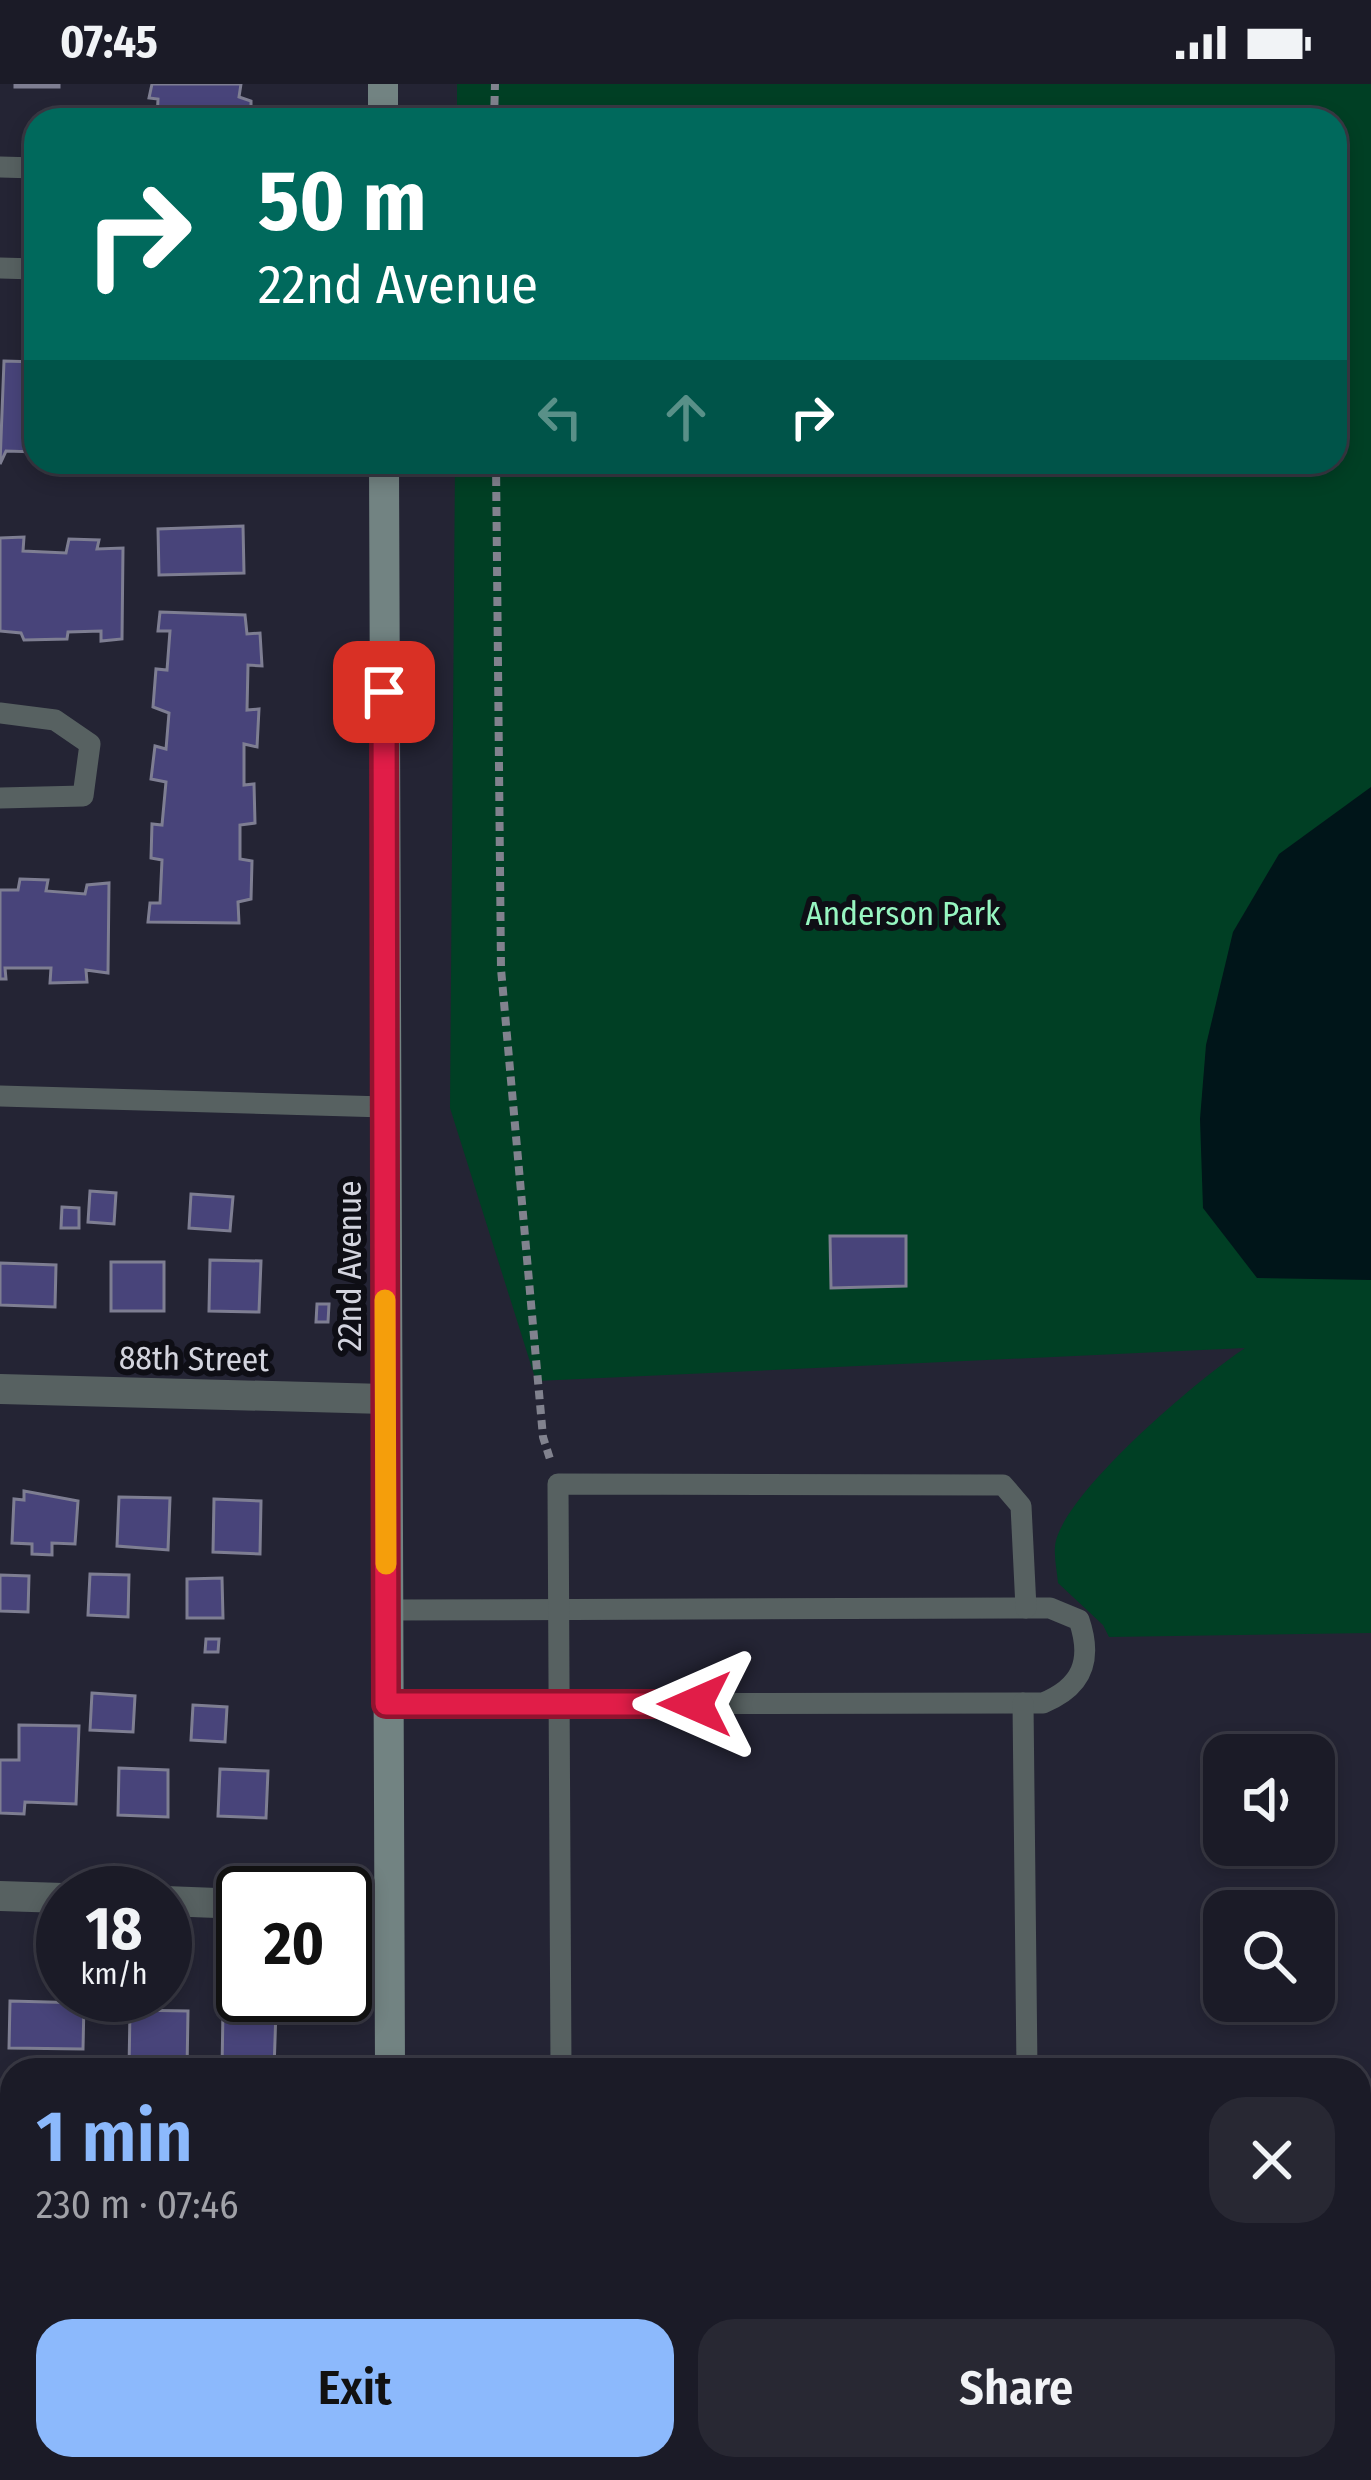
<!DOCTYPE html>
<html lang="en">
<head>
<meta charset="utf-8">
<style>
  :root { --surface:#1b1b27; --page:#282833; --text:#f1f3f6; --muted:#a0a1a7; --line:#393944; --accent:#8cb9fc }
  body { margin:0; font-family:"Fira Sans Condensed",sans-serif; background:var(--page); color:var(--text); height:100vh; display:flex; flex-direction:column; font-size:45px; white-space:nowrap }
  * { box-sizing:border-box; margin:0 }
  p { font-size:39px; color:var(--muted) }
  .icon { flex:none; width:66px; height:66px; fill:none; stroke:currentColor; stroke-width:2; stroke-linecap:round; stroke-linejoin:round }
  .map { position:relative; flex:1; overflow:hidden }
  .sheet { position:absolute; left:0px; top:1974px; width:1371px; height:423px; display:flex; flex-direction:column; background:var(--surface); border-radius:36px 36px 0 0; box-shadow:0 6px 18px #0003,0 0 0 3px var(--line) }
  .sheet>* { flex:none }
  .guide { position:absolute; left:24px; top:24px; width:1323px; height:366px; border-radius:36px; box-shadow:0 6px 18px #0003,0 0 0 3px var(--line); background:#00695c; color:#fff; overflow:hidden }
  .fabs { position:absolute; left:1203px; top:1650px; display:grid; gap:24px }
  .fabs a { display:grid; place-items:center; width:132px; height:132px; border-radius:24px; background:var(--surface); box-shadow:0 6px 18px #0003,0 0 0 3px var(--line); font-size:60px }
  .speed { position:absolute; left:36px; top:1782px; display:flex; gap:24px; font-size:60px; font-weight:700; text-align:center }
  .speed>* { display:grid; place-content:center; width:156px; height:156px; border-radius:50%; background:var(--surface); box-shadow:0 6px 18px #0003,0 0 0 3px var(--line); line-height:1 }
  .speed small { font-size:30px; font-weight:400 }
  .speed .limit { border:6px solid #111; border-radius:18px; background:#fff; color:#111 }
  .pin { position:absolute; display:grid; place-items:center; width:102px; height:102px; color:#fff; margin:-51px; border-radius:24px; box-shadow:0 6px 18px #0006 }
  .me { position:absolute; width:132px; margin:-66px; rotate:270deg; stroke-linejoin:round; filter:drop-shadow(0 0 9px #0008) }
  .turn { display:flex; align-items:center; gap:42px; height:252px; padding:0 36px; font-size:54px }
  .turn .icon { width:156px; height:156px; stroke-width:2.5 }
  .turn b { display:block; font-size:84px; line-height:102px }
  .lanes { display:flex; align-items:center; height:114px; padding:0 36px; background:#0003; justify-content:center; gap:60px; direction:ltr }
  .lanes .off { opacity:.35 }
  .round { display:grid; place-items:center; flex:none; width:126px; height:126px; border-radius:36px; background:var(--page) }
  .overview { display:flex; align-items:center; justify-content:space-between; height:204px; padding:0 36px }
  h1 { font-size:72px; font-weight:600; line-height:90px; color:var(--accent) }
  .primary-button { display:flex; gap:24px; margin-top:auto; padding:24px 36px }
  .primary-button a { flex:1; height:138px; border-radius:36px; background:var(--accent); color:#111; font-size:48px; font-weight:600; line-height:138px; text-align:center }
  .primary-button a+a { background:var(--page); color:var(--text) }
  .status { display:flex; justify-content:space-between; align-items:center; height:84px; padding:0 60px; background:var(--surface); direction:ltr }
  .status svg { height:33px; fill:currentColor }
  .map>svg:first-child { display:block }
  .green { fill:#003f24 }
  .water { fill:#001519 }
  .building { fill:#48447a; stroke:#7e7e92; stroke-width:3 }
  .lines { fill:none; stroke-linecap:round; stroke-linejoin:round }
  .path { stroke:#81828e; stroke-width:8; stroke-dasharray:9 6; stroke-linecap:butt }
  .lane { stroke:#576161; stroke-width:21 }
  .street { stroke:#576161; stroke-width:30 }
  .secondary { stroke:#728382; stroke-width:30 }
  .route-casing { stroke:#92132f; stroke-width:30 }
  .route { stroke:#e11d48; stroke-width:21 }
  .slow { stroke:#f59e0b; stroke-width:21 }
  .labels { text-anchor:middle; stroke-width:12; stroke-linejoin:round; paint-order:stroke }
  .park-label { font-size:33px; fill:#97f6c1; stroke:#0e0e15 }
  .street-label { font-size:33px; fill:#d3d4de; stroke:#0e0e15 }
</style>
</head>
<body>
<div class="status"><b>07:45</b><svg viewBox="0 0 49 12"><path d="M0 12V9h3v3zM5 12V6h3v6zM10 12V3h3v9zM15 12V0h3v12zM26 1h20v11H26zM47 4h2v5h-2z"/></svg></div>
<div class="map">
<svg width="1371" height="2396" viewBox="0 0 1371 2396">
  <rect width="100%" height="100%" fill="#242434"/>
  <g class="green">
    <path d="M457,0H1371V1549L1109,1553L1103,1541L1058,1499C1057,1485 1052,1467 1057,1453C1076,1399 1197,1296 1245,1264L536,1297L450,1024L455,378H1335V36H457Z"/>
    <path d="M1371,2298V2396H1113L1112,2385H1359V2299Z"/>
    <path d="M562,2385H901L902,2396H563Z"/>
  </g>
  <path class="water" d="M1371,703V1196L1257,1194L1203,1124L1200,1035L1206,961L1233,848L1279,770Z"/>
  <g class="building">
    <rect x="15" y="0" width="44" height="3"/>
    <path d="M152,0H241L239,13L251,17V36H157L158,15L149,14Z"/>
    <path d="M4,277L36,278V368L6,367L0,380Z"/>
    <path d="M243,442L244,489L159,491L158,445Z"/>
    <path d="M24,453L23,467L66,469L69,455L99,456L97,465L123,464L122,555L101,557V547L68,548L67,555L24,556L21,549L0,547V454Z"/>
    <path d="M160,528L245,531L247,550L260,549L262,582L248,581L247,626L259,625L257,663L244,660V701L254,700L255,739L240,741V775L252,777L251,815L238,818L239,839L148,838L150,819H160L162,776L151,774L152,740L162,741L166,698L151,695L155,662L166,665L169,629L153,623L156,585L167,586L170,547H158Z"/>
    <path d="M20,795L48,796L46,807L85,810L87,801L109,799L108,889L86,886L87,898L50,899L51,884H5L6,895H0V806H18Z"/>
    <path d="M90,1107L116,1109L114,1140L88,1138Z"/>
    <path d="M191,1110L233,1113L230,1147L189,1144Z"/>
    <path d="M62,1123L79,1124V1144H61Z"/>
    <path d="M830,1152H906V1202L831,1204Z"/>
    <path d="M210,1176L261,1177L259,1228L209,1227Z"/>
    <rect x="111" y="1178" width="53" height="49"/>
    <path d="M0,1179L56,1181L55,1223L0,1221Z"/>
    <path d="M317,1220H329L328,1238H316Z"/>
    <path d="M24,1407L78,1417L75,1460L52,1459V1471L32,1470V1460L12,1459L14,1415L24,1416Z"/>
    <path d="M119,1413L170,1414L168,1466L117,1462Z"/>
    <path d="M214,1415L261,1417L260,1470L213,1468Z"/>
    <path d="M90,1490L129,1491L128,1533L88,1531Z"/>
    <path d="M0,1491L29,1492L28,1528L0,1527Z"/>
    <path d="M222,1494L223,1534H187V1495Z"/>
    <path d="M206,1555H219L218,1568H205Z"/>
    <path d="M92,1609L135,1612L133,1648L90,1646Z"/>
    <path d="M193,1621L227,1623L225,1658L191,1656Z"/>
    <path d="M19,1641L79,1642L76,1720L25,1718L24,1730L0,1729V1676H19Z"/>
    <path d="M119,1684L168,1686V1733L118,1731Z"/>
    <path d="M220,1685L268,1687L266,1734L218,1732Z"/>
    <path d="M10,1917L84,1919L83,1965L9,1964Z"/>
    <path d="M223,1925L276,1926L274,1986H222Z"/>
    <path d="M130,1926L188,1927L187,1986H129Z"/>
    <path d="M0,2196L12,2204V2228L0,2246Z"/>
    <path d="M186,2385H274V2396H187Z"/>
    <path d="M99,2389L138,2390V2396H100Z"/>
  </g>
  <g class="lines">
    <g class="path">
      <path d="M494,36L495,0"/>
      <path d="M496,378L501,885L543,1353L550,1375"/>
    </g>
    <g class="lane">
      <path d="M0,83L36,84"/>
      <path d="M0,184L36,185"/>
      <path d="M0,629L55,636L90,660L83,712L0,714"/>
      <path d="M0,1012L385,1023"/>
      <path d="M386,1526L1050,1524L1079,1536C1093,1577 1082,1603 1043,1619L386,1620"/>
      <path d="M1023,1619L1027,1986"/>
      <path d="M561,1986L558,1400L1003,1401L1021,1422L1026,1524"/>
      <path d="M1359,2181L1371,2180"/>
    </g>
    <g class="street">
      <path d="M0,1305L385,1315"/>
      <path d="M0,1812L63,1814"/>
      <path d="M165,1817L243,1820"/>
      <path d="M345,1823L387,1824"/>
    </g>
    <g class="secondary">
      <path d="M383,0V36"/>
      <path d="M384,378L390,1986"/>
      <path d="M398,2385V2396"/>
    </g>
  </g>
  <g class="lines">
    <g class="route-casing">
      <path id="route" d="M384,608L386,1620H695"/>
    </g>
    <use href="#route" class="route"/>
    <path class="slow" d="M385,1216L386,1480"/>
  </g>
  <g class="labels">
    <g class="park-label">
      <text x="903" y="841">Anderson Park</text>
    </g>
    <g class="street-label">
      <text transform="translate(349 1182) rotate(-90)" y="12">22nd Avenue</text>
      <text transform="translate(194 1274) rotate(1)" y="12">88th Street</text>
    </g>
  </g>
</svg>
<div class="fabs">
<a><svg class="icon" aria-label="sound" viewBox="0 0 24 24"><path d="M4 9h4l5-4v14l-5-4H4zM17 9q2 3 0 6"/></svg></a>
<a><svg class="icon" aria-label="search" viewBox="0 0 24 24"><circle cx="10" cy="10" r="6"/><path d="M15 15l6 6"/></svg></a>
</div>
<div class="speed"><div>18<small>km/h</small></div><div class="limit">20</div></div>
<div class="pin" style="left:384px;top:608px;background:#d93025"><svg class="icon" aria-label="arrive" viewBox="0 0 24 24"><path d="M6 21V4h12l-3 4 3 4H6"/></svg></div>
<svg class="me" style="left:695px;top:1620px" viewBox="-20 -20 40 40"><path d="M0-17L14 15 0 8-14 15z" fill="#e11d48" stroke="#fff" stroke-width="4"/></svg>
<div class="guide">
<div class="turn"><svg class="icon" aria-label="right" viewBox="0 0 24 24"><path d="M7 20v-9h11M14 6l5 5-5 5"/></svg><div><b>50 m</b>22nd Avenue</div></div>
<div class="lanes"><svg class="icon off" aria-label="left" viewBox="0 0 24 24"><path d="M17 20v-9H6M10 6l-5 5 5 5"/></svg><svg class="icon off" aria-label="ahead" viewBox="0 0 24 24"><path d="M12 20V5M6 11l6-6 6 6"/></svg><svg class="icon" aria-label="right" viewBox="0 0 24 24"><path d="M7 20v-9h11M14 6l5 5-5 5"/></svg></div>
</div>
<section class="sheet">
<div class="overview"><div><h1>1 min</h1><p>230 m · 07:46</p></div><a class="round"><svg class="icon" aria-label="close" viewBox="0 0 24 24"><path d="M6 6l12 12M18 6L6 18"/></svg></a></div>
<div class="primary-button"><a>Exit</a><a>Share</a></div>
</section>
</div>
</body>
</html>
